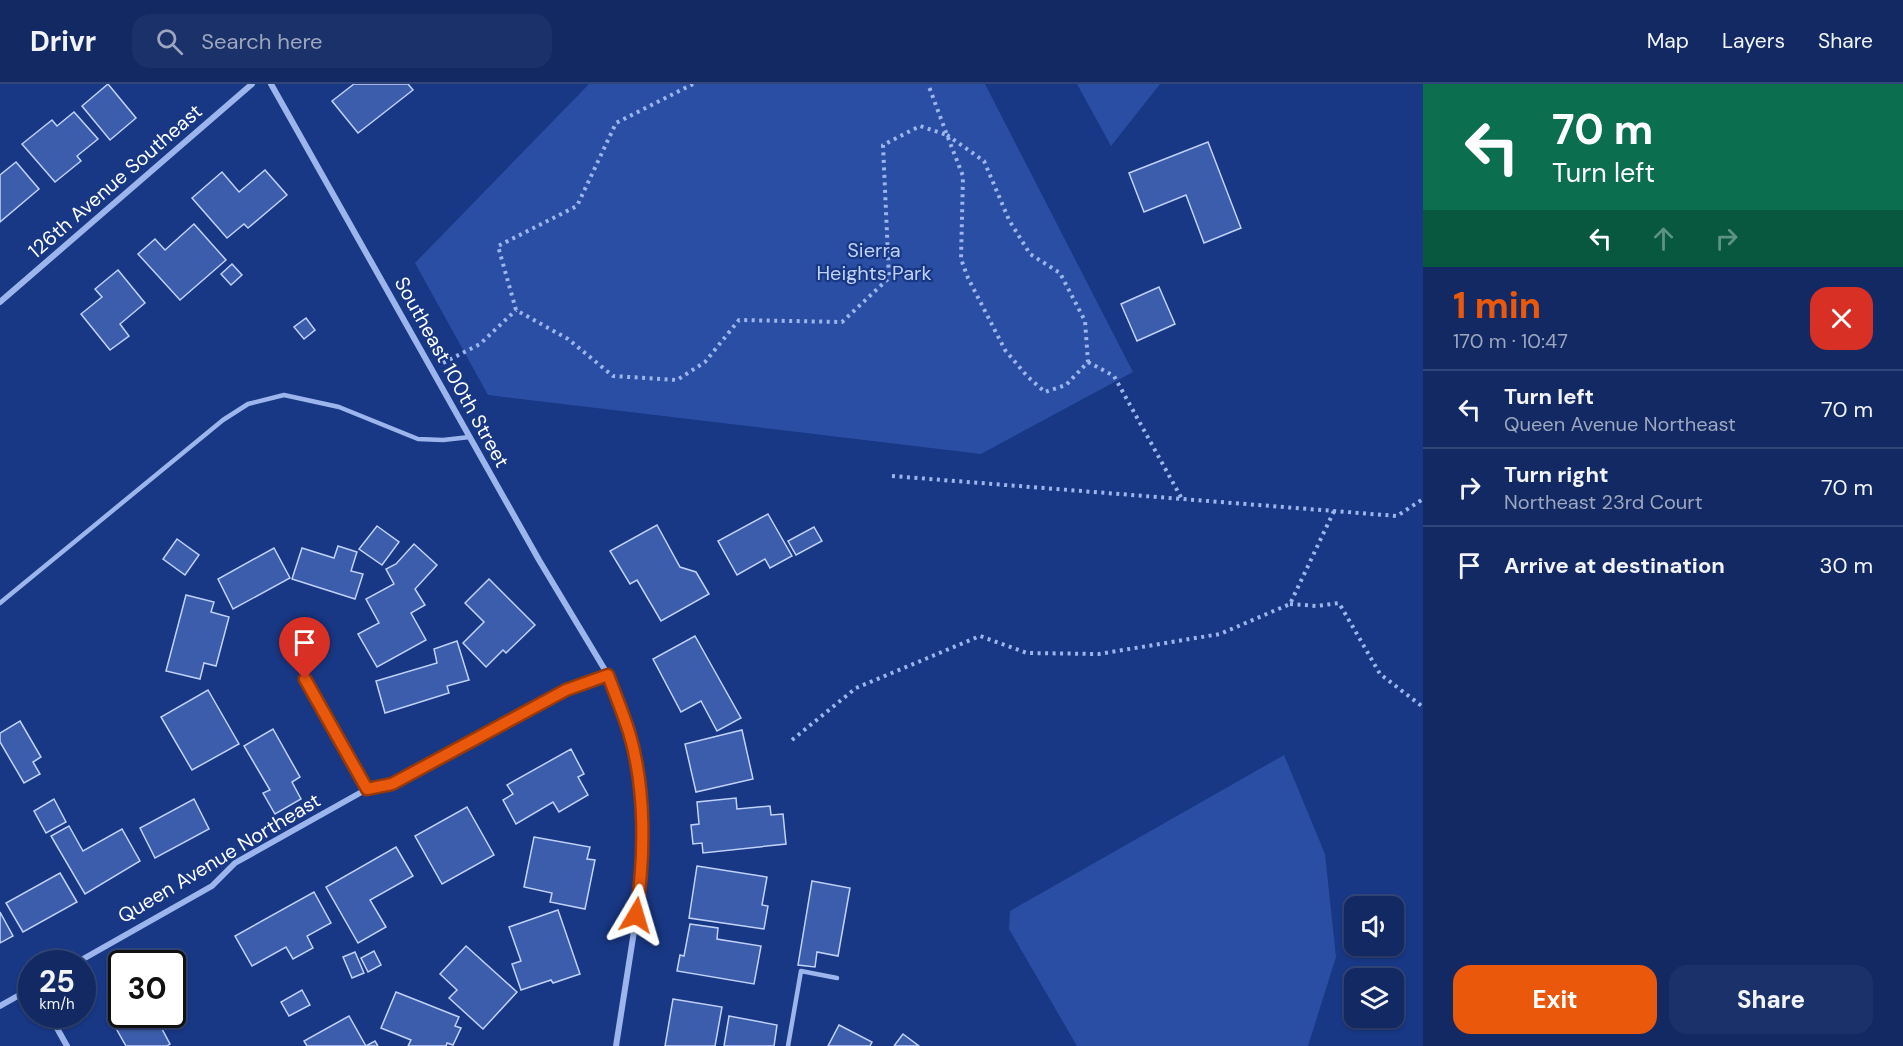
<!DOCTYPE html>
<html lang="en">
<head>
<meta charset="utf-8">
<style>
  :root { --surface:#122963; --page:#1b3169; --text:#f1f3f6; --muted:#9ca6be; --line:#314578; --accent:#ea580c }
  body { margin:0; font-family:"DM Sans",sans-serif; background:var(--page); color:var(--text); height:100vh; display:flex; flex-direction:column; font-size:22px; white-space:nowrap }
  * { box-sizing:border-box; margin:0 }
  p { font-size:20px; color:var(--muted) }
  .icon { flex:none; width:33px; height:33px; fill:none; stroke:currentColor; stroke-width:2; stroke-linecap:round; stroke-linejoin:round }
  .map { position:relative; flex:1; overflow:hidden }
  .drawer { display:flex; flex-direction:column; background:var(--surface); width:480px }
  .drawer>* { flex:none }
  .guide { background:#0b6e4f; color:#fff; overflow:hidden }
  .controls { position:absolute; left:1344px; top:812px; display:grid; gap:12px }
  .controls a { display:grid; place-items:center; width:60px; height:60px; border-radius:12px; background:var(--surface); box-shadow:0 2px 4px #0004,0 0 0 2px var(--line); font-size:30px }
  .speed { position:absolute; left:18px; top:866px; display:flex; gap:12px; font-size:30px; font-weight:700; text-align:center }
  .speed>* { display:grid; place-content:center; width:78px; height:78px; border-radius:50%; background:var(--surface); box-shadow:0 2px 4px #0004,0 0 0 2px var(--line); line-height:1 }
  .speed small { font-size:15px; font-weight:400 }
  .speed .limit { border:3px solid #111; border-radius:9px; background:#fff; color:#111 }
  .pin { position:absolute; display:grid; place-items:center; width:51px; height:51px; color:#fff; margin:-62px -26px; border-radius:50% 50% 50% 0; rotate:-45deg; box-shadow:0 0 6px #0007 }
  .pin .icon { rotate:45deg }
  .me { position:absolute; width:66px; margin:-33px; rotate:7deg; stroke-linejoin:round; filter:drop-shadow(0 0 4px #0008) }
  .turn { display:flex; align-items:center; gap:21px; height:126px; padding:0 30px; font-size:27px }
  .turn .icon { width:78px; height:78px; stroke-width:2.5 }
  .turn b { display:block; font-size:42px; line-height:51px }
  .lanes { display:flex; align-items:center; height:57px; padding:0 30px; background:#0003; justify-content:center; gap:30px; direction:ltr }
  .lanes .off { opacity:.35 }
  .round { display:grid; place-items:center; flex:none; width:63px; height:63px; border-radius:18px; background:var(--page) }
  .summary { display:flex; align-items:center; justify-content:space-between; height:102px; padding:0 30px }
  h1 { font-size:36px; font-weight:800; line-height:45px; color:var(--accent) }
  .button { display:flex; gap:12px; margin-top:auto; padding:12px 30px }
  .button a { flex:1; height:69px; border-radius:18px; background:var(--accent); color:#fff; font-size:24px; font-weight:800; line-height:69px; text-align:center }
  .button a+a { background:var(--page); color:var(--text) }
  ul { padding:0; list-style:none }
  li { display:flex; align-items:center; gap:18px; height:78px; padding:0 30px; border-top:2px solid var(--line) }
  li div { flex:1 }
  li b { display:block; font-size:22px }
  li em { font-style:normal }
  header { display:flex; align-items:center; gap:36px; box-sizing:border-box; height:84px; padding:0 30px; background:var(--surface); border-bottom:2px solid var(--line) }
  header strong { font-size:28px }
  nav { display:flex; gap:33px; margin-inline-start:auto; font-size:21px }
  .search { width:420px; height:54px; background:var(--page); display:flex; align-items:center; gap:15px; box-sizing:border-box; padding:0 21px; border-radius:18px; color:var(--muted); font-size:22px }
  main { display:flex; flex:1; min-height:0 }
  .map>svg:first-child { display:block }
  .green { fill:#2a4ea3 }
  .building { fill:#3c5dab; stroke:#c1d2f9; stroke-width:1.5 }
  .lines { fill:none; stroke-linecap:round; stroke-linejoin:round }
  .path { stroke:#9cb5ec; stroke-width:4; stroke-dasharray:3 4.5; stroke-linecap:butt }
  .lane { stroke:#9cb5ec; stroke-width:4.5 }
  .street { stroke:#9cb5ec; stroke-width:6 }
  .route-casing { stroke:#983908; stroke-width:15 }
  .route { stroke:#ea580c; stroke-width:10 }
  .labels { text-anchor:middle; stroke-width:4.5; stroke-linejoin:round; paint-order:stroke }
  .street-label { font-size:20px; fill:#fff; stroke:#183784 }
  .park-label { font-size:20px; fill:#c1d2f9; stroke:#183784 }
</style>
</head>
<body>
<header>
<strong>Drivr</strong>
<div class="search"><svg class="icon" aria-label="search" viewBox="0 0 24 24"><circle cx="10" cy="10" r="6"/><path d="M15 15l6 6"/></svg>Search here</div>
<nav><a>Map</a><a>Layers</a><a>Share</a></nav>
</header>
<main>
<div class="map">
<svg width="1423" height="962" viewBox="0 0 1423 962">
  <rect width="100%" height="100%" fill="#183784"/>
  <g class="green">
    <path d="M589,0H985L1133,288L981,370L488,311L415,179Z"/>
    <path d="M1077,0H1160L1111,62Z"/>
    <path d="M1284,671L1325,770L1336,873L1308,962H1077L1009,845L1010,827Z"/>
  </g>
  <g class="building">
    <path d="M108,0L136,34L110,56L82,22Z"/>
    <path d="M354,0H408L413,6L358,49L332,17Z"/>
    <path d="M74,28L98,55L77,72L81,77L55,98L22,60L52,36L57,42Z"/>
    <path d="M1208,58L1241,144L1204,159L1186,111L1144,128L1129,89Z"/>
    <path d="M16,78L39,105L0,138V91Z"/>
    <path d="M265,86L287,111L248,144L244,140L227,154L192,114L222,88L239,108Z"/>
    <path d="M194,140L226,176L180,216L138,170L155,155L165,166Z"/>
    <path d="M232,180L242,191L231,201L221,190Z"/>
    <path d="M118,186L145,219L120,240L129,252L110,266L81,230L102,213L95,205Z"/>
    <path d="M1159,203L1175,240L1137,257L1121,220Z"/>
    <path d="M306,234L315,246L304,255L294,243Z"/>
    <path d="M768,430L792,472L770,484L765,475L737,491L718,457Z"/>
    <path d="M657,441L680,483L696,488L709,510L661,537L637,496L630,500L610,467Z"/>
    <path d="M377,442L399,458L382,481L359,465Z"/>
    <path d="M814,443L822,457L796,471L788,457Z"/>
    <path d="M177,455L199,471L185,491L163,475Z"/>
    <path d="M414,460L437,481L415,505L425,521L411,529L426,556L377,583L358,550L379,539L366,515L394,500L386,485L396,480Z"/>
    <path d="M338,462L357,468L351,487L363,490L355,515L292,495L302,464L334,474Z"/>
    <path d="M274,464L290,494L233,525L218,495Z"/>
    <path d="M489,495L535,541L506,569L503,566L486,583L463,559L484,538L465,519Z"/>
    <path d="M186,511L214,518L211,528L229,533L216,582L204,579L200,595L166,587Z"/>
    <path d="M695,552L741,634L717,647L701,617L681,628L653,575Z"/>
    <path d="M457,557L469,596L447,602L449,609L385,629L376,597L437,579L434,565Z"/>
    <path d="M208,606L239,660L192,686L161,633Z"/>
    <path d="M20,637L41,673L33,678L40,690L24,699L0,658V649Z"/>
    <path d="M273,645L300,693L292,698L301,715L275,730L263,709L270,706L244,662Z"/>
    <path d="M742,646L753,695L696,708L685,660Z"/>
    <path d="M571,665L584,690L578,693L588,711L559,728L553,718L516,740L503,716L513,710L507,701Z"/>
    <path d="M736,714L737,725L770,722L771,731L783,730L786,760L703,769L702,759L693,760L691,741L699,740L697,718Z"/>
    <path d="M54,715L66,738L46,749L34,727Z"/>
    <path d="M194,715L209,745L155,774L140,744Z"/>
    <path d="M467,723L494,771L442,800L415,752Z"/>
    <path d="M69,742L83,767L122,745L140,777L85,810L51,752Z"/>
    <path d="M534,753L590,763L587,775L595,776L585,825L550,818L552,809L524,803Z"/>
    <path d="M396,763L413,792L370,816L386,843L358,859L326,803Z"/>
    <path d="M697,782L767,793L762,821L768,822L764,845L689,834Z"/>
    <path d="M60,789L77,818L23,848L6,819Z"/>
    <path d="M812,797L850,804L838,872L817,868L815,883L798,881Z"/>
    <path d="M314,808L331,839L307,852L313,864L293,875L286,863L252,882L235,852Z"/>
    <path d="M558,826L580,890L553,899L551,896L521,906L512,880L521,877L509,843Z"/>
    <path d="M0,828L13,852L0,859Z"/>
    <path d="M690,840L718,844L717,855L761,862L754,900L677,887L680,871L684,872Z"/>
    <path d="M466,862L517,908L483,945L449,914L457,906L440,890Z"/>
    <path d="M374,867L381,881L368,888L361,874Z"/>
    <path d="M355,868L364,889L352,894L343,873Z"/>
    <path d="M302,906L310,921L289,932L281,918Z"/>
    <path d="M396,908L459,933L455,942L461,944L453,961L447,959L446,962H408L411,956L381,944Z"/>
    <path d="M673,915L722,923L715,962H665Z"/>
    <path d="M122,916V930H154L170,960L167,962H126L113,939L118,936L110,922Z"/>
    <path d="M349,932L366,962L375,957L378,962H307L304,957Z"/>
    <path d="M729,932L777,941L774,962H724Z"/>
    <path d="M839,941L872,958L870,962H828Z"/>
    <path d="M903,950L919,962H894Z"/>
  </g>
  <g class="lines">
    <g class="path">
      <path d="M693,0L616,39L577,122L498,162L516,226L568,255L613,292L677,296L705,278L739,236L842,238L889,194L883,61L920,42L947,51L928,0"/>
      <path d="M947,51L984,77L1009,136L1030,170L1060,189L1085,237L1088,278L1066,301L1045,308L1027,292L1005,266L968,194L961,175L963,92Z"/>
      <path d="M1088,278L1114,292L1182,415"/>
      <path d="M443,279L480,260L516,226"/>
      <path d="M892,392L1397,432L1423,415"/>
      <path d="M1290,520L1317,522L1339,519L1380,590L1423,623"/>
      <path d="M792,656L856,604L980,552L1027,569L1099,570L1220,550L1290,520L1334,427"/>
    </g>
    <g class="lane">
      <path d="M0,519L223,336L248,320L284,311L339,323L418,355L443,356L470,353"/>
      <path d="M788,962L801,887L837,894"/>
    </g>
    <g class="street">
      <path d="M271,0L539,476L608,591L629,649L640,700L642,741L640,809L616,962"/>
      <path d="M0,218L252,0"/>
      <path d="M305,595L367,705"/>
      <path d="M76,879L212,802L235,779L367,705L392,701L566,606L608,591"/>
      <path d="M0,922L32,904"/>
      <path d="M49,930L67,962"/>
    </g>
  </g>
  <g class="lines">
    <g class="route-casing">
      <path id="route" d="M305,595L367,705L392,700L566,606L608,591C615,610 623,629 629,648C646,704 645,773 636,831"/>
    </g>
    <use href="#route" class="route"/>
  </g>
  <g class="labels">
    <g class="street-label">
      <text transform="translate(115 97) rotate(-41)" y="7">126th Avenue Southeast</text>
      <text transform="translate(452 288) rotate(61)" y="7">Southeast 100th Street</text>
      <text transform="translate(219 774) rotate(-31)" y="7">Queen Avenue Northeast</text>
    </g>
    <g class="park-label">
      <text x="874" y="173">Sierra<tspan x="874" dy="23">Heights Park</tspan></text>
    </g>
  </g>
</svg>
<div class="controls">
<a><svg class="icon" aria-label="sound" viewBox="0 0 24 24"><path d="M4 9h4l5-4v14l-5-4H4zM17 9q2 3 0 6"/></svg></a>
<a><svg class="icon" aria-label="layers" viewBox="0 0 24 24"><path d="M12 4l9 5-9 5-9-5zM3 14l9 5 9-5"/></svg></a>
</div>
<div class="speed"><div>25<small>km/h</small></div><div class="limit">30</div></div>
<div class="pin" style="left:305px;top:595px;background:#d93025"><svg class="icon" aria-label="arrive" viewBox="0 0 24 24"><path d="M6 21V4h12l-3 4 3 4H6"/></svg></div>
<svg class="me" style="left:636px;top:831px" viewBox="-20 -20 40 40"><path d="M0-17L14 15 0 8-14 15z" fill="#ea580c" stroke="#fff" stroke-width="4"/></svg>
</div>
<section class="drawer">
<div class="guide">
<div class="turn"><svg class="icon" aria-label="left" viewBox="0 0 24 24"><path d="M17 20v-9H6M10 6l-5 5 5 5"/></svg><div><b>70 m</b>Turn left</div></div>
<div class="lanes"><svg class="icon" aria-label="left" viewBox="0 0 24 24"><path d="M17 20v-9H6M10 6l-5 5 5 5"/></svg><svg class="icon off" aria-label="ahead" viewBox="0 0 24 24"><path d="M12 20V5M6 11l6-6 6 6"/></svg><svg class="icon off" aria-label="right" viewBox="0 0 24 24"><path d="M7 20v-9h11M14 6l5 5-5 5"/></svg></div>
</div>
<div class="summary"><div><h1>1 min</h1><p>170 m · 10:47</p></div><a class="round" style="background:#d93025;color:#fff"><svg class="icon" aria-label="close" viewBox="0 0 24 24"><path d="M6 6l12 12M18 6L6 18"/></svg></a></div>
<ul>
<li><svg class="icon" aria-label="left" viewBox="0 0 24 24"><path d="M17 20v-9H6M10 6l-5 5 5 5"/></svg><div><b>Turn left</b><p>Queen Avenue Northeast</p></div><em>70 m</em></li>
<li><svg class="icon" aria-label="right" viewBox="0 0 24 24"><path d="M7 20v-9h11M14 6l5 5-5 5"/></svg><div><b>Turn right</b><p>Northeast 23rd Court</p></div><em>70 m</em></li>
<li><svg class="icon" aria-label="arrive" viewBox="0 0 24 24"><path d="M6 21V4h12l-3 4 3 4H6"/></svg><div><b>Arrive at destination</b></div><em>30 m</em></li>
</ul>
<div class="button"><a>Exit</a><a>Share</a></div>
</section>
</main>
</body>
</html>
